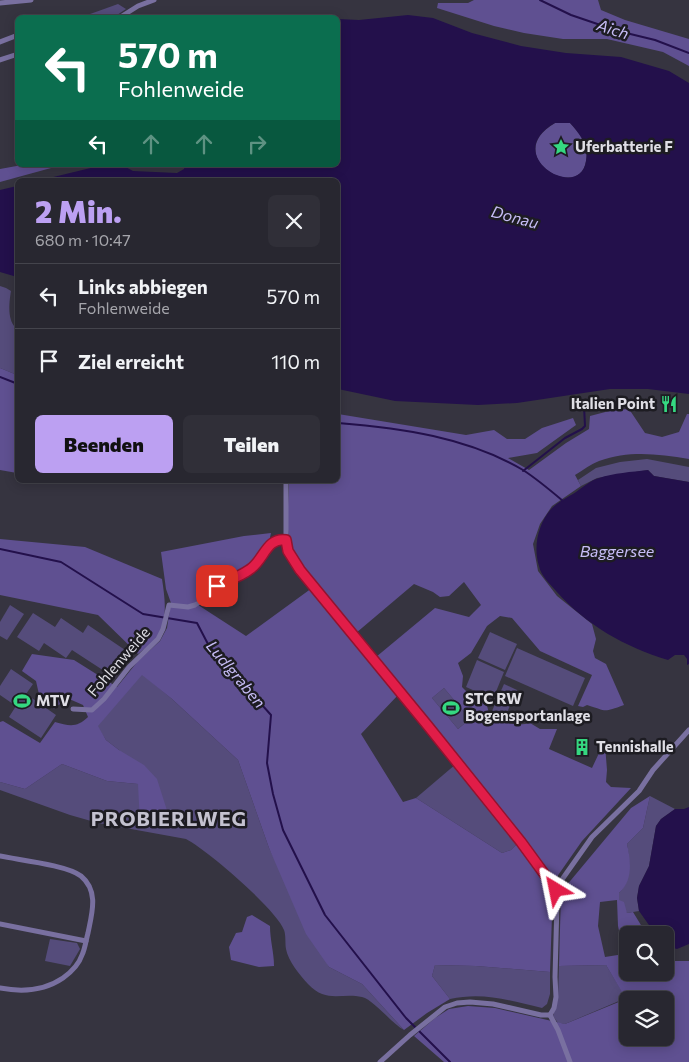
<!DOCTYPE html>
<html lang="de">
<head>
<meta charset="utf-8">
<style>
  :root { --surface:#282730; --page:#302f38; --text:#f1f3f6; --muted:#a5a5ab; --line:#44444c; --accent:#bca0f2 }
  body { margin:0; font-family:Commissioner,sans-serif; background:var(--page); color:var(--text); height:100vh; display:flex; flex-direction:column; font-size:19px; white-space:nowrap }
  * { box-sizing:border-box; margin:0 }
  p { font-size:16px; color:var(--muted) }
  .icon { flex:none; width:28px; height:28px; fill:none; stroke:currentColor; stroke-width:2; stroke-linecap:round; stroke-linejoin:round }
  .map { position:relative; flex:1; overflow:hidden }
  .drawer { position:absolute; left:15px; top:178px; width:325px; height:305px; display:flex; flex-direction:column; background:var(--surface); border-radius:8px; box-shadow:0 2px 12px #0003,0 0 0 1px var(--line) }
  .drawer>* { flex:none }
  .guide { position:absolute; left:15px; top:15px; width:325px; height:152px; border-radius:8px; box-shadow:0 2px 12px #0003,0 0 0 1px var(--line); background:#0b6e4f; color:#fff; overflow:hidden }
  .controls { position:absolute; left:619px; top:926px; display:grid; gap:10px }
  .controls a { display:grid; place-items:center; width:55px; height:55px; border-radius:8px; background:var(--surface); box-shadow:0 2px 12px #0003,0 0 0 1px var(--line); font-size:25px }
  .pin { position:absolute; display:grid; place-items:center; width:42px; height:42px; color:#fff; margin:-21px; border-radius:10px; box-shadow:0 2px 8px #0006 }
  .me { position:absolute; width:55px; margin:-28px; rotate:325deg; stroke-linejoin:round; filter:drop-shadow(0 0 4px #0008) }
  .turn { display:flex; align-items:center; gap:18px; height:105px; padding:0 20px; font-size:22px }
  .turn .icon { width:65px; height:65px; stroke-width:2.5 }
  .turn b { display:block; font-size:35px; line-height:42px }
  .lanes { display:flex; align-items:center; height:48px; padding:0 20px; background:#0003; justify-content:center; gap:25px; direction:ltr }
  .lanes .off { opacity:.35 }
  .round { display:grid; place-items:center; flex:none; width:52px; height:52px; border-radius:8px; background:var(--page) }
  .overview { display:flex; align-items:center; justify-content:space-between; height:85px; padding:0 20px }
  h1 { font-size:30px; font-weight:800; line-height:38px; color:var(--accent) }
  .button { display:flex; gap:10px; margin-top:auto; padding:10px 20px }
  .button a { flex:1; height:58px; border-radius:8px; background:var(--accent); color:#111; font-size:20px; font-weight:800; line-height:58px; text-align:center }
  .button a+a { background:var(--page); color:var(--text) }
  ul { padding:0; list-style:none }
  li { display:flex; align-items:center; gap:15px; height:65px; padding:0 20px; border-top:1px solid var(--line) }
  li div { flex:1 }
  li b { display:block; font-size:19px }
  li em { font-style:normal }
  .map>svg:first-child { display:block }
  .green { fill:#554c7b }
  .forest { fill:#5f5091; fill-rule:evenodd }
  .water { fill:#23104b; fill-rule:evenodd }
  .lines { fill:none; stroke-linecap:round; stroke-linejoin:round }
  .stream { stroke:#23104b; stroke-width:2 }
  .street { stroke:#7970a0; stroke-width:5 }
  .route-casing { stroke:#92132f; stroke-width:12 }
  .route { stroke:#e11d48; stroke-width:9 }
  .labels { text-anchor:middle; stroke-width:5; stroke-linejoin:round; paint-order:stroke }
  .poi-label { font-size:15px; font-weight:bold; fill:#dfdee5; stroke:#1d1c22; text-anchor:start }
  .street-label { font-size:15px; fill:#dfdee5; stroke:#1d1c22 }
  .water-label { font-size:16px; font-style:italic; fill:#c7bdf6; stroke:#1d1c22 }
  .district-label { font-size:20px; font-weight:bold; letter-spacing:1px; fill:#c4c2d0; stroke:#1d1c22 }
</style>
</head>
<body>
<div class="map">
<svg width="689" height="1062" viewBox="0 0 689 1062">
  <rect width="100%" height="100%" fill="#363440"/>
  <g class="green">
    <path d="M118,4L126,9L114,17L79,18Z"/>
    <path d="M0,286L6,288L11,291C9,303 7,321 17,329V375L0,368Z"/>
    <path d="M647,459L689,467V482L654,476L648,470L597,478L581,486L578,480L596,468L620,462Z"/>
    <path d="M10,605L24,614L7,640L0,636V622Z"/>
    <path d="M33,613L55,627L61,618L83,633L88,625L131,654L115,678L72,650L66,658L44,643L39,651L17,637Z"/>
    <path d="M490,632L517,644L505,670L478,658Z"/>
    <path d="M517,648L585,678L573,706L505,676Z"/>
    <path d="M477,660L504,672L493,699L466,687Z"/>
    <path d="M11,669L33,684L26,694L56,715L41,738L9,717L16,706L0,695V686Z"/>
    <path d="M142,674L172,699L238,760L269,848L329,967L362,984L404,1030C391,1023 374,1000 362,997C342,992 327,1004 308,984C300,975 288,961 286,949C285,943 286,935 284,930C277,910 206,849 186,839L98,823L70,815L0,790V782L25,789L62,764L107,781L138,784L171,823L119,750L106,740L97,726Z"/>
    <path d="M504,684L517,690L505,717L492,711Z"/>
    <path d="M444,688L470,719L458,729L432,698Z"/>
    <path d="M456,764L519,842L511,850L502,853L416,798Z"/>
    <path d="M650,796L675,809L661,819L656,826L649,866L639,886L637,898L639,911L627,913L619,901V893C632,881 630,860 627,844L643,828Z"/>
    <path d="M50,939L77,943L80,949L70,966L45,961Z"/>
    <path d="M435,965L476,966L550,972V994L547,1004L542,1008C509,1000 483,992 450,999L432,976Z"/>
    <path d="M606,965L626,998L565,1024L558,1023L553,1016L558,997L559,966Z"/>
  </g>
  <g class="forest">
    <path d="M474,0H598L601,10L625,20L689,39V66L663,52L607,39H563L524,33L494,26L437,8L438,3H468Z"/>
    <path d="M555,123H570C580,134 589,145 586,161C580,203 499,156 555,123Z"/>
    <path d="M22,165H62L0,182V169Z"/>
    <path d="M0,368L17,375V473L0,470Z"/>
    <path d="M629,409L645,433L662,437L679,432L687,414H689V459C658,454 630,450 599,461C591,464 583,470 575,475L581,486L552,506L540,524L533,544L538,571L557,596L592,624L596,639L593,651L595,658L606,664L624,705C602,713 607,711 587,705L583,707L578,706L592,675L540,651L512,618L500,616L487,626L471,653L458,663L463,676L462,687L468,693L486,702C487,705 488,710 489,713C496,724 520,726 530,723L540,729H557L549,749L592,768L600,751L605,745L607,770L606,782L611,787L631,788L582,841L554,881L376,657L435,608L469,617L481,605L464,582L449,596L440,597L433,592L414,584L356,633C338,610 293,565 289,538C286,520 289,499 289,480H338V414L466,435L494,430L507,439H525L542,428L573,418L576,425L537,453L508,458L529,470L566,443L589,429L590,416L613,410ZM444,688L470,719L458,729L432,698Z"/>
    <path d="M271,533L269,542L249,567L211,583L195,603L246,636L312,588L399,694L361,734L403,802L416,798L502,853L511,850L519,842L553,888L550,972L476,966L435,965L432,976L450,999L427,1013L404,1030L362,984L329,967L306,934L269,848L238,760L172,699L142,675L98,726L106,740L119,750L144,765L157,779L171,823L140,824L138,784L107,781L62,764L25,789L0,782V722L3,721L40,743L55,722C69,726 77,728 88,717L83,705L67,698L54,709L40,699L36,681L22,671L32,654L74,660L117,687L138,661L160,641L167,628L171,603L166,589L161,552L244,536Z"/>
    <path d="M0,539L85,547L162,579C165,599 169,625 154,642C149,646 143,650 138,654L98,615L0,595Z"/>
    <path d="M650,796L643,828L627,844C631,861 633,881 619,893V900L624,902L627,913L633,912L647,935H628V972H665V961H689V1062H444L414,1036L435,1018L449,1009L468,1006L495,1008L565,1024L626,999L606,965L559,966L561,892L631,808ZM617,900L618,926L624,954L605,957L598,926L600,902ZM628,1000H665V1038H628Z"/>
    <path d="M252,915L270,926C270,940 274,953 274,966L259,967L231,960L229,947L236,933L242,932L247,917Z"/>
  </g>
  <g class="water">
    <path d="M408,15L433,18L472,33L521,46L566,53L621,57L669,71L689,83V394L648,389H610L517,403L478,405L395,401L338,389V180H41L103,165H122L133,171L177,173L184,169L185,165H338V19L359,20ZM555,123H570C580,134 589,145 586,161C580,203 499,155 555,123Z"/>
    <path d="M17,186H18L17,277L0,272V190Z"/>
    <path d="M648,470L654,476L689,482V664L687,665V659L684,655H675L668,660C625,647 586,625 556,591C550,584 541,576 539,566C533,547 538,524 551,509C558,502 568,497 576,492C583,487 591,480 599,478C614,473 631,472 648,470Z"/>
    <path d="M689,807V944L677,949L665,946V935H656L639,911L637,898L639,886L649,866L656,826L661,819L675,809H684Z"/>
  </g>
  <g class="lines">
    <g class="stream">
      <path d="M540,0L571,15L618,31L655,40L689,53"/>
      <path d="M0,377L18,384"/>
      <path d="M338,423C401,428 467,437 523,470C537,479 550,490 563,501"/>
      <path d="M523,471L565,438L582,429L585,426L584,406"/>
      <path d="M0,549L61,562L143,614L197,623L209,646L271,715L267,763L273,794L283,830L325,915L406,1018L450,1062"/>
    </g>
    <g class="street">
      <path d="M0,3L31,0"/>
      <path d="M119,18L138,6L154,0"/>
      <path d="M0,42L18,35"/>
      <path d="M0,60L18,54"/>
      <path d="M286,480V540L288,551L300,569L428,725L556,888"/>
      <path d="M73,709L92,710L104,699L129,667L158,639L163,629L169,605L188,607L195,605L203,600L217,586L250,570L273,541L279,539L286,540"/>
      <path d="M0,856C19,860 67,865 81,876C99,891 92,913 88,933C86,940 85,949 82,955C79,964 70,973 63,978C44,991 21,992 0,988"/>
      <path d="M0,924L86,941"/>
      <path d="M550,1015L554,1008L556,997L555,977L557,902L556,888L592,837L639,791L653,770L689,730"/>
      <path d="M550,1015L558,1030L570,1062"/>
      <path d="M380,1062L410,1035L445,1007L457,1003L470,1002L493,1004L541,1015H550"/>
    </g>
  </g>
  <g class="lines">
    <g class="route-casing">
      <path id="route" d="M217,586C227,581 239,577 249,570C264,561 266,537 286,540L288,551L300,570L428,726L521,842L556,890"/>
    </g>
    <use href="#route" class="route"/>
  </g>
  <defs>
    <g id="sight-bare" transform="scale(1.35)"><path d="M0-6L1.8-2.2L6-1.7L2.9 1.2L3.7 5.4L0 3.3L-3.7 5.4L-2.9 1.2L-6-1.7L-1.8-2.2Z" fill="#35d881" stroke="#1d1c22" stroke-width="2.5" paint-order="stroke"/></g>
    <g id="restaurant-bare" transform="scale(1.35)"><path d="M-5-6h1v4h1v-4h1v4h1v-4h1v5L-1.5 .5V6h-2V.5L-5-1ZM5-6V6H3V1.5H1.5Q1.5-4 5-6Z" fill="#35d881" stroke="#1d1c22" stroke-width="2.5" paint-order="stroke"/></g>
    <g id="stadium-bare" transform="scale(1.35)"><path d="M0-5a6.5 5 0 1 0 0 10a6.5 5 0 1 0 0-10ZM-3.5-1.8h7v3.6h-7Z" fill="#35d881" stroke="#1d1c22" stroke-width="2.5" paint-order="stroke"/></g>
    <g id="building-bare" transform="scale(1.35)"><path d="M-4-6H4V6H1V3H-1V6H-4ZM-2.5-4.3h1.7v1.8h-1.7ZM.8-4.3h1.7v1.8H.8ZM-2.5-1h1.7V.8h-1.7ZM.8-1h1.7V.8H.8Z" fill="#35d881" stroke="#1d1c22" stroke-width="2.5" paint-order="stroke"/></g>
  </defs>
  <g fill-rule="evenodd">
    <use href="#sight-bare" x="561" y="147"/>
    <use href="#restaurant-bare" x="669" y="404"/>
    <use href="#stadium-bare" x="22" y="701"/>
    <use href="#stadium-bare" x="451" y="708"/>
    <use href="#building-bare" x="582" y="747"/>
  </g>
  <g class="labels">
    <g class="poi-label">
      <text x="575" y="152">Uferbatterie F</text>
      <text x="655" y="409" text-anchor="end">Italien Point</text>
      <text x="465" y="704">STC RW<tspan x="465" dy="17">Bogensportanlage</tspan></text>
      <text x="36" y="706">MTV</text>
      <text x="596" y="752">Tennishalle</text>
    </g>
    <g class="street-label">
      <text transform="translate(119 662) rotate(-49)" y="5">Fohlenweide</text>
    </g>
    <g class="water-label">
      <text transform="translate(613 29) rotate(18)" y="6">Aich</text>
      <text transform="translate(515 217) rotate(15)" y="6">Donau</text>
      <text x="617" y="557">Baggersee</text>
      <text transform="translate(236 674) rotate(50)" y="6">Ludlgraben</text>
    </g>
    <g class="district-label">
      <text x="169" y="826">PROBIERLWEG</text>
    </g>
  </g>
</svg>
<div class="controls">
<a><svg class="icon" aria-label="search" viewBox="0 0 24 24"><circle cx="10" cy="10" r="6"/><path d="M15 15l6 6"/></svg></a>
<a><svg class="icon" aria-label="layers" viewBox="0 0 24 24"><path d="M12 4l9 5-9 5-9-5zM3 14l9 5 9-5"/></svg></a>
</div>
<div class="pin" style="left:217px;top:586px;background:#d93025"><svg class="icon" aria-label="arrive" viewBox="0 0 24 24"><path d="M6 21V4h12l-3 4 3 4H6"/></svg></div>
<svg class="me" style="left:556px;top:890px" viewBox="-20 -20 40 40"><path d="M0-17L14 15 0 8-14 15z" fill="#e11d48" stroke="#fff" stroke-width="4"/></svg>
<div class="guide">
<div class="turn"><svg class="icon" aria-label="left" viewBox="0 0 24 24"><path d="M17 20v-9H6M10 6l-5 5 5 5"/></svg><div><b>570 m</b>Fohlenweide</div></div>
<div class="lanes"><svg class="icon" aria-label="left" viewBox="0 0 24 24"><path d="M17 20v-9H6M10 6l-5 5 5 5"/></svg><svg class="icon off" aria-label="ahead" viewBox="0 0 24 24"><path d="M12 20V5M6 11l6-6 6 6"/></svg><svg class="icon off" aria-label="ahead" viewBox="0 0 24 24"><path d="M12 20V5M6 11l6-6 6 6"/></svg><svg class="icon off" aria-label="right" viewBox="0 0 24 24"><path d="M7 20v-9h11M14 6l5 5-5 5"/></svg></div>
</div>
<section class="drawer">
<div class="overview"><div><h1>2 Min.</h1><p>680 m · 10:47</p></div><a class="round"><svg class="icon" aria-label="close" viewBox="0 0 24 24"><path d="M6 6l12 12M18 6L6 18"/></svg></a></div>
<ul>
<li><svg class="icon" aria-label="left" viewBox="0 0 24 24"><path d="M17 20v-9H6M10 6l-5 5 5 5"/></svg><div><b>Links abbiegen</b><p>Fohlenweide</p></div><em>570 m</em></li>
<li><svg class="icon" aria-label="arrive" viewBox="0 0 24 24"><path d="M6 21V4h12l-3 4 3 4H6"/></svg><div><b>Ziel erreicht</b></div><em>110 m</em></li>
</ul>
<div class="button"><a>Beenden</a><a>Teilen</a></div>
</section>
</div>
</body>
</html>
